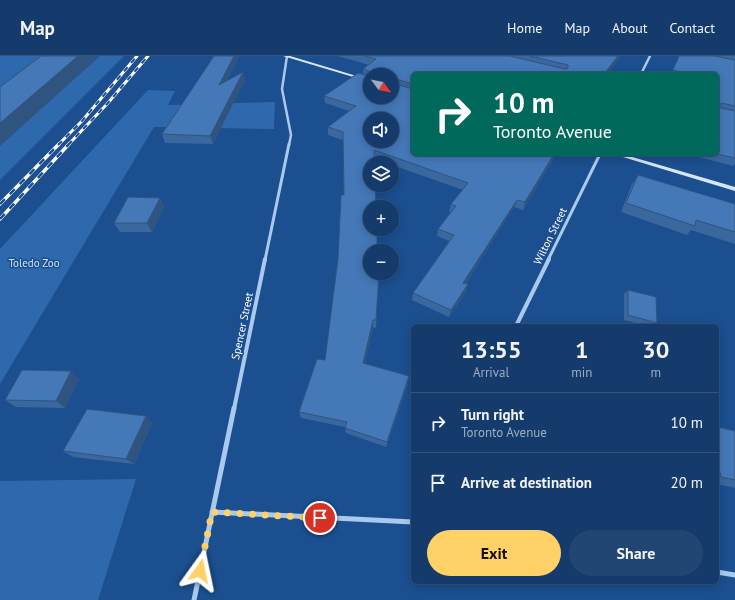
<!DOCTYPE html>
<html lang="en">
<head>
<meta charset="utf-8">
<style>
  :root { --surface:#143b6b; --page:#214673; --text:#f1f3f6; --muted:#9dadc1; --line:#33557e; --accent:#ffd166 }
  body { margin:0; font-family:"PT Sans",sans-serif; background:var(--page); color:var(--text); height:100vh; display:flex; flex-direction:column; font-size:15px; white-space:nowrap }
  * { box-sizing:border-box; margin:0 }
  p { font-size:13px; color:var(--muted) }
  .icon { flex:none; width:22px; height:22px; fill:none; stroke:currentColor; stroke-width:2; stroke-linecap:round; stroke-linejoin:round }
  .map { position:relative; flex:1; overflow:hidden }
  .sheet { position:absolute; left:411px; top:268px; width:308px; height:260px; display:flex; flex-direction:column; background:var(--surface); border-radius:6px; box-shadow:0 2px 10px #0003,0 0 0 1px var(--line) }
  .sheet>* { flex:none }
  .guide { position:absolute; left:411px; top:16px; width:308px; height:84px; border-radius:6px; box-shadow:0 2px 10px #0003,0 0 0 1px var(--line); background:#00695c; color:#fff; overflow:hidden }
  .needle { width:26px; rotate:122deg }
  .fabs { position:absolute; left:363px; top:12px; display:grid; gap:8px }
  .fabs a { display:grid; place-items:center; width:36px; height:36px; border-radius:50%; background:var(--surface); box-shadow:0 2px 10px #0003,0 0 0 1px var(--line); font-size:20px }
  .pin { position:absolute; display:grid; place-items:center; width:34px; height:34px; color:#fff; margin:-17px; border:2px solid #fff; border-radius:50%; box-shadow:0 1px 4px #0007 }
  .me { position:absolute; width:44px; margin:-22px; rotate:12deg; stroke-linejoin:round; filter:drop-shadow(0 0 3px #0008) }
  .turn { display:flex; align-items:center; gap:14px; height:84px; padding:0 16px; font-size:18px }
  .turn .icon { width:52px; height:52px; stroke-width:2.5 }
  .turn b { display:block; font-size:28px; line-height:34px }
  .eta { display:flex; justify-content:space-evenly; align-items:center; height:68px; text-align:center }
  .eta b { font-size:24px; font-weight:700; line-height:28px }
  .primary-button { display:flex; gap:8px; margin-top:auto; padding:8px 16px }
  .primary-button a { flex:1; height:46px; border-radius:24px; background:var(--accent); color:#111; font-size:16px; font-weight:700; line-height:46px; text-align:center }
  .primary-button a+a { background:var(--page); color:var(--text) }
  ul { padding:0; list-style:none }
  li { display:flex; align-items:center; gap:12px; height:60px; padding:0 16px; border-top:1px solid var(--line) }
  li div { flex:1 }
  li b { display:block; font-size:15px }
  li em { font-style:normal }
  header { display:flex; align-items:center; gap:24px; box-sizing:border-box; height:56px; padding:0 20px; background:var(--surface); border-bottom:1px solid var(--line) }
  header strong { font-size:19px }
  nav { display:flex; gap:22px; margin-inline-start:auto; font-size:14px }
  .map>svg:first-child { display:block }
  .green { fill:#2e69ad }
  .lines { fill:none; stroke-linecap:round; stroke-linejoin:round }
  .street-far3 { stroke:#a9c9ee; stroke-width:2.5 }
  .street-far2 { stroke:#a9c9ee; stroke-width:3 }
  .street-far1 { stroke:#a9c9ee; stroke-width:4 }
  .street { stroke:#a9c9ee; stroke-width:5 }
  .secondary { fill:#d6e6fa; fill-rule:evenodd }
  .rail-far1-casing { stroke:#fff; stroke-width:3 }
  .rail-casing { stroke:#fff; stroke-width:3.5 }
  .rail-far1 { stroke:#1b4f8f; stroke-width:2; stroke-dasharray:5.5; stroke-linecap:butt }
  .rail { stroke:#1b4f8f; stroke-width:2.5; stroke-dasharray:7; stroke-linecap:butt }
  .wall { fill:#3a679d; fill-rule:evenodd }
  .shaded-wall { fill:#305480 }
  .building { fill:#4478b7; stroke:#305480; fill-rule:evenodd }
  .route { stroke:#ffd166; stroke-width:7; stroke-dasharray:0 12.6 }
  .labels { text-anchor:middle; stroke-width:3; stroke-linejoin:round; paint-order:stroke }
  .street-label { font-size:11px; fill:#fff; stroke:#1b4f8f }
  .park-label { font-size:11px; fill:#cfe3fa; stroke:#1b4f8f }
</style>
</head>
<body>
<header>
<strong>Map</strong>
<nav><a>Home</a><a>Map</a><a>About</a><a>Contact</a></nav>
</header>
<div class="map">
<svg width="735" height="544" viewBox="0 0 735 544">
  <rect width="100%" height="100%" fill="#1b4f8f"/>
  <g class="green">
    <path d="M0,0H124L0,124Z"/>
    <path d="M148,34L175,35L168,49L275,46L274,73L154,71L0,328V193Z"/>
    <path d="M136,423L98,544H0V425Z"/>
  </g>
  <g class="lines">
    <g class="street-far3">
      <path d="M287,0L282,33L291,79L289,89"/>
      <path d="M641,18L650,0"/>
    </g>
    <g class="street-far2">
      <path d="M265,204L289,88"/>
      <path d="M548,204L600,98"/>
    </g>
    <g class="street-far1">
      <path d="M516,270L549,203"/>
      <path d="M234,353L265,203"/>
    </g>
    <g class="street">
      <path d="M212,456L413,466"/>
      <path d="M717,516L735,519"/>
      <path d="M194,544L234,352"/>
    </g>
    <g class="secondary">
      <path d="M283,0H290L370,24V26Z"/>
      <path d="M613,98H622L735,131V135Z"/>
    </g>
    <g class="rail-far1-casing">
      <g id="rail-far1">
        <path d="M58,89L82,65L137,0"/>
        <path d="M68,89L107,48L148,0"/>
      </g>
    </g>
    <g class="rail-casing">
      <g id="rail">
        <path d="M0,148L59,88"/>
        <path d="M0,163L69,88"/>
      </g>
    </g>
    <use href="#rail-far1" class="rail-far1"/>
    <use href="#rail" class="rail"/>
  </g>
  <g class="wall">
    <path d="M214,0H239L227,25L243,16L245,24L213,88L165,87L162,78Z"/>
    <path d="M338,0H621L607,18H413V98H555L553,104L523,154L514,151L466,227L468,228L466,236L449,261L412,244L413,237L449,185L437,180L438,173L451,156H449L451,148L463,134L392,109V107H388L374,102L377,192L379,217L376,272L373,271L365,307L408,327L386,391L346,377L345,371L301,362L299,356L325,304L338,203L344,139L343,84L328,79V71L349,55L325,47L324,40L363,18V13L369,9ZM370,19H392L370,41Z"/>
    <path d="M679,0H735V108L733,110L687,98H717V18H671Z"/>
    <path d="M638,119L735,148V188L691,174L687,179L621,156L632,128Z"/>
    <path d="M160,142L164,151L152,176H120L114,167Z"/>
    <path d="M628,234L657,267L654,270H648L624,264V238Z"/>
    <path d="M79,323L65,352L16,351L5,344Z"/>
    <path d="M146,360L152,367L134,408L73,401L63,395Z"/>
    <path d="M717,371L735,375V432L717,428Z"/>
  </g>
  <g class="shaded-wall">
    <path d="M78,0H100L0,90V67Z"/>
    <path d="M234,0H239L222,37L219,29Z"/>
    <path d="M618,0H621L607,18H604Z"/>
    <path d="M243,16L245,24L213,88L210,80Z"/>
    <path d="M554,98L553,104L523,154L525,146Z"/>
    <path d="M160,142L164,151L152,176L147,167Z"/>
    <path d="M517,144L514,151L461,234L463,227Z"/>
    <path d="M468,228L466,236L449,261L451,254Z"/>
    <path d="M373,264V271L364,313L363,307Z"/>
    <path d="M71,315L79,323L65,352L56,345Z"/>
    <path d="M409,320L408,327L386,391L387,386Z"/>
    <path d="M146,360L152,367L134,408L126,403Z"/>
  </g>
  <g class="building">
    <path d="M41,0H78L0,67V31Z"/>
    <path d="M214,0H234L219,29L243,16L210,80L162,78Z"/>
    <path d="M364,0H510L565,13L568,12V9L530,0H618L604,18H413V28L393,22L392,23V19H371V16L363,13L376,3Z"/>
    <path d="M679,0H714L735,4V50L722,47L719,49L721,52L735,55V102L717,98V18H675L677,15L673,14Z"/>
    <path d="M358,17L370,20V41H392V27L413,33V98H554L525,146L517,144L463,227L468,228L451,254L413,237L454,179L438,173L456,150L451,148L468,127L374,94L375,107H370V129H375L376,151H370V173H377V192H380V195H370V217H379L376,264H373L363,307L409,320L387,386L345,372L347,366L299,356L317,303L325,304L338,203L341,139H344L343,76L328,71L356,50L324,40ZM370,63H392V85H370Z"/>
    <path d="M638,119L735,148V176L696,164L695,170L626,147Z"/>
    <path d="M128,141L160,142L147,167H114Z"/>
    <path d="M628,234L656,241L657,267L628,259Z"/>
    <path d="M22,314L71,315L56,345L5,344Z"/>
    <path d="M87,353L146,360L126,403L63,395Z"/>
    <path d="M717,371L735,375V424L721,421L718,409H717Z"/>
  </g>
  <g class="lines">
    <path class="route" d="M200,515L212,456L320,462"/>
  </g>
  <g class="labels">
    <g class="street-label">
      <text transform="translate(550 180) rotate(-64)" y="4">Wilton Street</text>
      <text transform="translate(242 270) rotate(-78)" y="4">Spencer Street</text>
    </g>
    <g class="park-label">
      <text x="34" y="211">Toledo Zoo</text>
    </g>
  </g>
</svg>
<div class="fabs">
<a><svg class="needle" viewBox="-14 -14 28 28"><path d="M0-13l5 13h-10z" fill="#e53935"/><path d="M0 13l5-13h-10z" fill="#9dadc1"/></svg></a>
<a><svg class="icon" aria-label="sound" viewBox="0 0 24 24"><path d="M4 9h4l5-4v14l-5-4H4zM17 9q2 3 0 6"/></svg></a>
<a><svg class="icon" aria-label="layers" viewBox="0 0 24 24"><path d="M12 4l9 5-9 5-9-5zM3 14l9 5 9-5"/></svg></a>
<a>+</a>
<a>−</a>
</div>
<div class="pin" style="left:320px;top:462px;background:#d93025"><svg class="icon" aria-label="arrive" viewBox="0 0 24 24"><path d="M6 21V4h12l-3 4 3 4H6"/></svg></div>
<svg class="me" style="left:200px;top:515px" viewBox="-20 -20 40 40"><path d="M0-17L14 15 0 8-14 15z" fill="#ffd166" stroke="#fff" stroke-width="4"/></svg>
<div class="guide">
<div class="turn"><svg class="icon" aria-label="right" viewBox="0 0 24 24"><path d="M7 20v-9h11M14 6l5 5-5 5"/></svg><div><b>10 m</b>Toronto Avenue</div></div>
</div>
<section class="sheet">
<div class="eta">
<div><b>13:55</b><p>Arrival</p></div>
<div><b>1</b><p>min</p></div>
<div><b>30</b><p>m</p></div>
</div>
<ul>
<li><svg class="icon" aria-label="right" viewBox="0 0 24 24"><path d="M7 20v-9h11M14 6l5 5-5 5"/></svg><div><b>Turn right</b><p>Toronto Avenue</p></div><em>10 m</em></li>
<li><svg class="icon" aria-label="arrive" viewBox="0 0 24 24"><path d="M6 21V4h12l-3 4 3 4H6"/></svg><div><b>Arrive at destination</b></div><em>20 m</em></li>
</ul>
<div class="primary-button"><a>Exit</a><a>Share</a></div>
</section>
</div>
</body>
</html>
